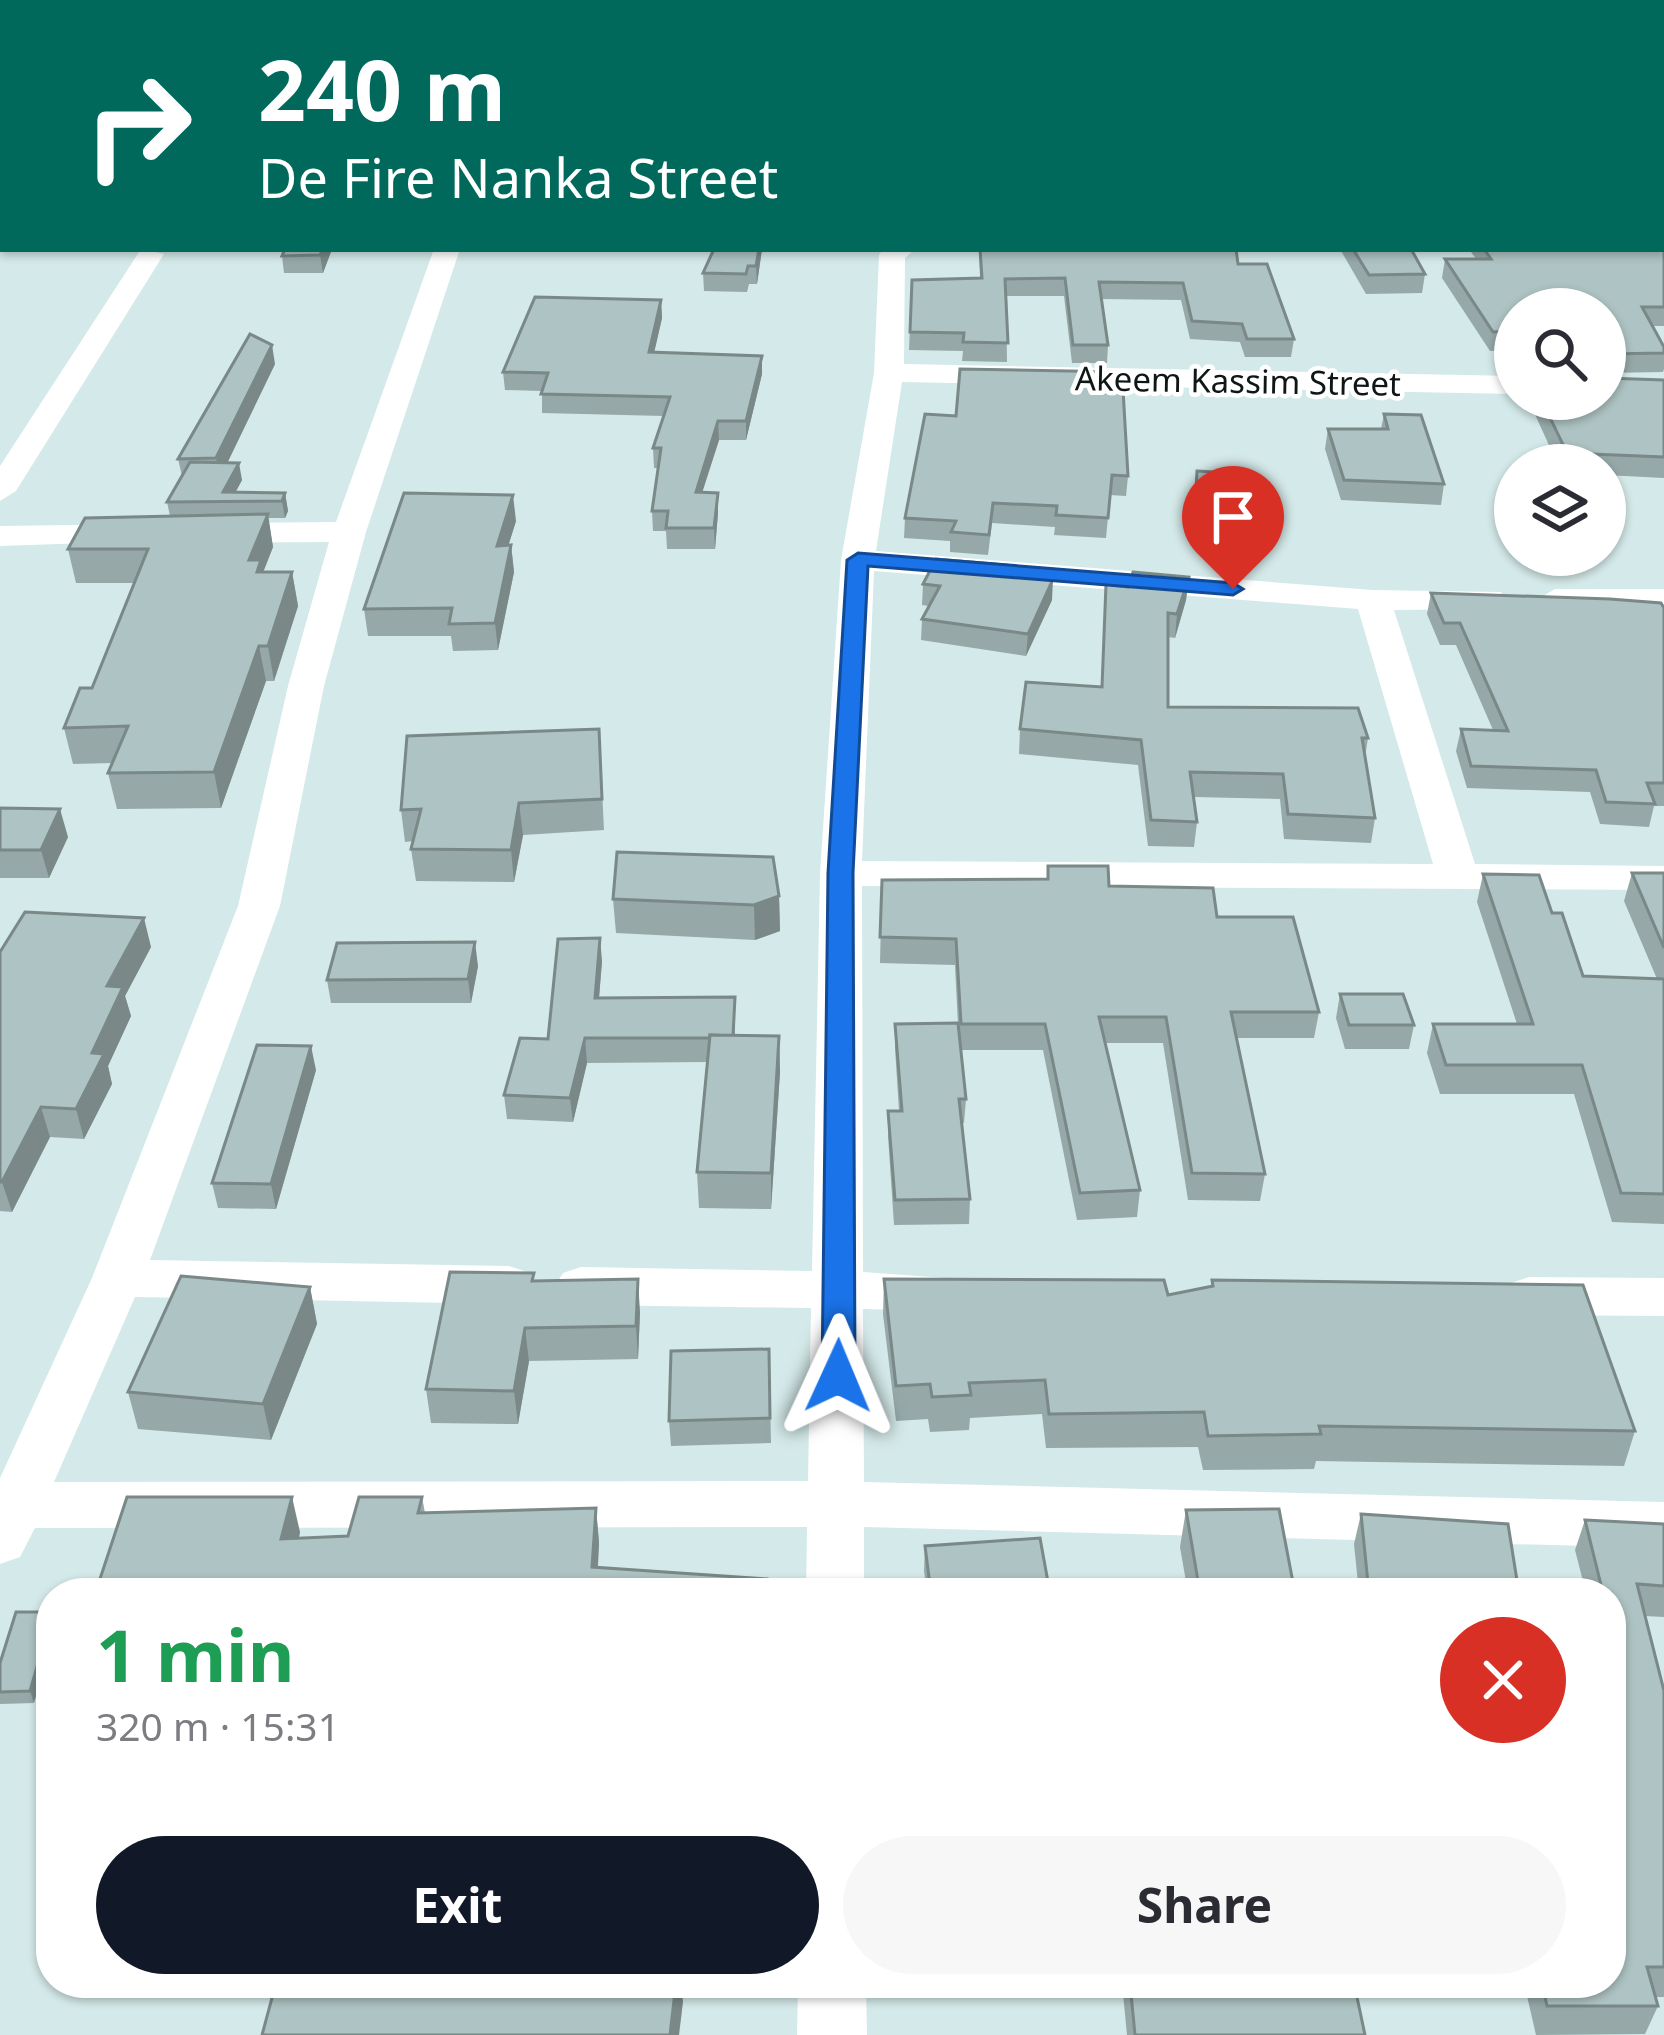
<!DOCTYPE html>
<html lang="en">
<head>
<meta charset="utf-8">
<style>
  :root { --surface:#fff; --page:#f7f7f7; --text:#2b2b33; --muted:#7c7c81; --accent:#111827 }
  body { margin:0; font-family:"Noto Sans",sans-serif; background:var(--page); color:var(--text); height:100vh; display:flex; flex-direction:column; font-size:45px; white-space:nowrap }
  * { box-sizing:border-box; margin:0 }
  p { font-size:39px; color:var(--muted) }
  .icon { flex:none; width:66px; height:66px; fill:none; stroke:currentColor; stroke-width:2; stroke-linecap:round; stroke-linejoin:round }
  .map { position:relative; flex:1; overflow:hidden }
  .drawer { position:absolute; left:36px; top:1578px; width:1590px; height:420px; display:flex; flex-direction:column; background:var(--surface); border-radius:48px; box-shadow:0 3px 9px #0004 }
  .drawer>* { flex:none }
  .banner { position:absolute; left:0px; top:0px; width:1665px; height:252px; box-shadow:0 3px 9px #0004; background:#00695c; color:#fff; overflow:hidden }
  .buttons { position:absolute; left:1494px; top:288px; display:grid; gap:24px }
  .buttons a { display:grid; place-items:center; width:132px; height:132px; border-radius:50%; background:var(--surface); box-shadow:0 3px 9px #0004; font-size:60px }
  .pin { position:absolute; display:grid; place-items:center; width:102px; height:102px; color:#fff; margin:-123px -51px; border-radius:50% 50% 50% 0; rotate:-45deg; box-shadow:0 0 12px #0007 }
  .pin .icon { rotate:45deg }
  .me { position:absolute; width:132px; margin:-66px; rotate:1deg; stroke-linejoin:round; filter:drop-shadow(0 0 9px #0008) }
  .turn { display:flex; align-items:center; gap:42px; height:252px; padding:0 60px; font-size:54px }
  .turn .icon { width:156px; height:156px; stroke-width:2.5 }
  .turn b { display:block; font-size:84px; line-height:102px }
  .round { display:grid; place-items:center; flex:none; width:126px; height:126px; border-radius:63px; background:var(--page) }
  .summary { display:flex; align-items:center; justify-content:space-between; height:204px; padding:0 60px }
  h1 { font-size:72px; font-weight:700; line-height:90px; color:#1e9e55 }
  .button { display:flex; gap:24px; margin-top:auto; padding:24px 60px }
  .button a { flex:1; height:138px; border-radius:72px; background:var(--accent); color:#fff; font-size:48px; font-weight:700; line-height:138px; text-align:center }
  .button a+a { background:var(--page); color:var(--text) }
  .map>svg:first-child { display:block }
  .lines { fill:none; stroke-linecap:round; stroke-linejoin:round }
  .street { fill:#fff; fill-rule:evenodd }
  .wall { fill:#96a8a8 }
  .shaded-wall { fill:#7a8888 }
  .building { fill:#aec3c3; stroke:#7a8888; stroke-width:3 }
  .route { fill:#1a73e8; stroke:#114b97; stroke-width:3 }
  .labels { text-anchor:middle; stroke-width:9; stroke-linejoin:round; paint-order:stroke }
  .far-street-label { font-size:33px; fill:#0e1616; stroke:#fff }
</style>
</head>
<body>
<div class="map">
<svg width="1664" height="2035" viewBox="0 0 1664 2035">
  <rect width="100%" height="100%" fill="#d4e9e9"/>
  <g class="lines">
    <g class="street">
      <path d="M615,0H751L753,3H617Z"/>
      <path d="M913,0H933L934,3H914Z"/>
      <path d="M953,0H1056L1057,2L951,3Z"/>
      <rect x="1662" y="91" width="2" height="14"/>
      <path d="M141,249L164,254L16,491L0,501V466Z"/>
      <path d="M434,249H460L366,532L324,686L280,906L150,1260L509,1266L527,1272L535,1285L527,1298L509,1304L135,1297L54,1482L808,1481L811,1308L581,1305L563,1299L555,1286L563,1273L581,1267L812,1271L820,873L841,560L874,373L879,255L883,249H915L905,258L904,364L1515,376V394L902,382L876,551L1373,590L1501,592L1506,599L1501,606L1489,609L1394,610L1475,864L1664,866V890L862,886L863,1272L959,1279L967,1292L959,1305L941,1311L863,1309L864,1482L1664,1502V1548L864,1527V1593H806L807,1527L35,1528L20,1557L0,1564V1478L92,1278L238,906L288,686L329,542L208,543L191,533L208,523L336,522ZM874,571L1358,609L1433,864L862,861Z"/>
      <path d="M136,524L153,534L148,541L0,546V526Z"/>
      <path d="M1555,589H1664V609L1543,606L1538,599Z"/>
      <path d="M1529,1277L1664,1278V1316L1529,1315L1511,1309L1503,1296L1511,1283Z"/>
      <path d="M798,1983H866L867,2035H797Z"/>
    </g>
  </g>
  <g class="wall">
    <path d="M0,0H361L360,3H3V85H0Z"/>
    <path d="M3,91V249H111L109,251H0V95Z"/>
    <path d="M1662,125L1664,129L1662,138L1664,141V326H1652L1664,347V369L1663,372L1606,373V378L1664,380V478L1605,475V465H1558L1528,399H1605L1515,309V371L1506,350L1490,351L1442,278L1445,259H1476L1469,249H1662Z"/>
    <path d="M332,249L323,273H284L282,256Z"/>
    <path d="M759,249H762L757,284H749L747,292L704,291L703,273Z"/>
    <path d="M979,249H1236L1238,264L1294,339L1291,357H1245L1240,342L1190,339L1181,300L1101,299L1108,345L1107,363H1072L1064,296H1006L1007,362L962,361L963,351L909,350L912,280L980,278Z"/>
    <path d="M1340,249H1411L1425,274L1422,293L1366,294Z"/>
    <path d="M661,300L662,318L654,352L762,374L746,440H719L702,492L718,493V513L715,549H667L666,531H653L652,511L658,468H654L653,448L664,416L542,413V391L505,390L503,372Z"/>
    <path d="M275,364L227,463L242,480L235,492L285,493L288,511L285,518H268L273,547L263,572H292L298,606L274,681H266L221,808L117,809L108,773L112,763L73,764L64,728L92,688L135,583H76L68,549L170,516L167,502L182,476L178,459Z"/>
    <path d="M925,414L1128,476L1126,496L1110,495L1106,538L1054,535L1055,527L992,523L988,555L950,552V541L904,538L905,518Z"/>
    <path d="M1384,414L1444,484L1441,505L1341,500L1325,449L1328,429H1381Z"/>
    <path d="M1197,471L1246,528L1243,548L1192,545Z"/>
    <path d="M516,521L508,546L511,545L514,572L498,650L453,651L451,636H368L364,609Z"/>
    <path d="M1005,572L1052,600L1026,656L921,640L922,619L929,606L922,605L923,584Z"/>
    <path d="M1189,577L1186,600L1175,638L1168,637V707L1368,738L1365,757L1375,818L1371,843L1284,839L1280,799L1194,797L1197,822L1194,847L1148,846L1138,765L1019,754L1020,729L1101,687L1106,584L1128,587Z"/>
    <path d="M1431,593L1664,608V806H1654L1649,827L1600,824L1590,792L1467,788L1456,751L1461,729L1493,730L1456,645H1440L1427,614Z"/>
    <path d="M599,729L604,830L523,835L514,882L416,881L411,849L413,841L405,842L401,810Z"/>
    <path d="M0,808L68,837L49,878H0Z"/>
    <path d="M1632,873H1664V1224L1612,1222L1574,1094H1440L1427,1053L1433,1024H1517L1477,902L1483,874L1552,913L1583,976L1657,979L1624,901Z"/>
    <path d="M882,880L1109,886L1217,917L1319,1012L1314,1038H1236L1265,1174L1260,1201L1188,1200L1163,1043H1105L1140,1190L1137,1217L1077,1220L1043,1050H961L966,1099L964,1123H962L970,1199L969,1224L894,1225L888,1136V1111H899L895,1048V1024L958,1025L955,965L880,963Z"/>
    <path d="M779,896L780,931L755,940L616,933L613,899Z"/>
    <path d="M151,947L125,996L131,1016L108,1066L112,1084L84,1139L50,1137L12,1212L0,1211V952Z"/>
    <path d="M602,961L599,998L735,997V1036H779L780,1072L771,1209L699,1208L697,1172L708,1062L587,1063L573,1122L507,1119L504,1095L548,1039Z"/>
    <path d="M478,966L471,1003H331L327,980Z"/>
    <path d="M1340,994L1414,1025L1409,1049H1345L1336,1018Z"/>
    <path d="M316,1070L276,1209L218,1208L212,1183Z"/>
    <path d="M534,1273V1281L640,1312L638,1359L529,1361L518,1424L431,1423L426,1389Z"/>
    <path d="M884,1279L1168,1295L1211,1287L1212,1280L1635,1431L1624,1466L1316,1461L1314,1469L1203,1470L1198,1447L1046,1448L1042,1414L970,1418L969,1430L930,1432L928,1419L896,1421L883,1314Z"/>
    <path d="M310,1287L317,1324L271,1440L138,1429L128,1392Z"/>
    <path d="M769,1349L771,1443L671,1446L669,1421Z"/>
    <path d="M422,1497L425,1513L596,1508L599,1543L598,1568L767,1579V1593H99L97,1588L300,1532L299,1538L348,1536Z"/>
    <path d="M1186,1510L1295,1593H1188L1180,1547Z"/>
    <path d="M1361,1514L1519,1593H1359L1354,1544Z"/>
    <path d="M1585,1520L1664,1524V1617L1645,1616L1664,1691V1997H1656L1658,2006L1645,2034L1536,2035L1524,1983H1611V1593H1586L1575,1550Z"/>
    <path d="M925,1546L1050,1593H927L924,1571Z"/>
    <path d="M16,1612L34,1703L0,1704V1663Z"/>
    <path d="M1122,1983H1354L1365,2035H1127Z"/>
  </g>
  <g class="shaded-wall">
    <path d="M323,249H332L323,273L320,255Z"/>
    <path d="M759,249H762L757,284L756,266Z"/>
    <path d="M661,300L662,318L650,371L649,352Z"/>
    <path d="M272,345L275,364L220,478L216,458Z"/>
    <path d="M762,356V374L746,440V421Z"/>
    <path d="M718,421L719,440L696,512V492Z"/>
    <path d="M239,463L242,480L231,501L223,492Z"/>
    <path d="M285,493L288,511L285,518L282,501Z"/>
    <path d="M718,493V513L715,549L714,528Z"/>
    <path d="M513,495L516,521L500,572L497,546Z"/>
    <path d="M268,514L273,547L255,593L249,560Z"/>
    <path d="M511,545L514,572L498,650L495,623Z"/>
    <path d="M292,572L298,606L274,681L268,646Z"/>
    <path d="M1189,577L1186,600L1175,638L1177,614Z"/>
    <path d="M1053,579L1052,600L1026,656L1028,634Z"/>
    <path d="M259,646L266,681L221,808L214,772Z"/>
    <path d="M519,803L523,835L514,882L511,850Z"/>
    <path d="M60,809L68,837L49,878L41,850Z"/>
    <path d="M779,896L780,931L755,940L754,905Z"/>
    <path d="M144,918L151,947L125,996L131,1016L108,1066L112,1084L84,1139L76,1109L92,1053L107,986Z"/>
    <path d="M600,938L602,961L597,1022L595,998Z"/>
    <path d="M475,942L478,966L471,1003L468,979Z"/>
    <path d="M779,1036L780,1072L771,1209V1173Z"/>
    <path d="M585,1038L587,1063L573,1122L570,1098Z"/>
    <path d="M311,1046L316,1070L276,1209L271,1184Z"/>
    <path d="M41,1107L50,1137L12,1212L2,1182Z"/>
    <path d="M638,1279L640,1312L638,1359L636,1326Z"/>
    <path d="M310,1287L317,1324L271,1440L263,1404Z"/>
    <path d="M525,1328L529,1361L518,1424L514,1391Z"/>
    <path d="M292,1497L300,1532L290,1574L281,1539Z"/>
    <path d="M596,1508L599,1543L596,1593L592,1567Z"/>
    <path d="M51,1618V1646L34,1703L30,1691Z"/>
    <path d="M676,1983H681L683,2002L679,2035H670Z"/>
  </g>
  <g class="building">
    <path d="M0,0H356V3H3V18L2,10L0,11Z"/>
    <path d="M387,0H587L586,3H385Z"/>
    <rect x="752" y="0" width="128" height="3"/>
    <path d="M987,0H1661L1664,2V67H1662V3H987Z"/>
    <path d="M3,25V66H0V27Z"/>
    <path d="M3,91V230H0V95Z"/>
    <path d="M1662,134L1664,141V205H1662Z"/>
    <path d="M1662,208L1664,216V307H1642L1664,347V353L1606,354V378L1664,380V457L1567,453L1541,399H1605V309H1515V344L1509,331L1493,332L1445,259H1491L1484,249H1662Z"/>
    <path d="M285,249H323L320,255L282,256Z"/>
    <path d="M714,249H759L756,266H748L746,274L703,273Z"/>
    <path d="M980,249H1236L1238,264H1267L1294,339H1247L1242,324L1192,321L1183,283L1099,282L1108,345H1073L1065,278L1005,279L1008,343L963,342L964,333L910,332L912,280L982,278Z"/>
    <path d="M1353,249H1411L1425,274L1369,275Z"/>
    <path d="M535,297L661,300L649,352L762,356L746,421H718L696,492L718,493L714,528H666L668,511H652L661,448H653L670,397L541,394L548,373L503,372Z"/>
    <path d="M250,334L272,345L216,458L178,459Z"/>
    <path d="M960,369L1122,372L1128,476L1112,475L1108,518L1056,515L1057,506L993,503L989,535L951,532L956,521L905,518L925,414L956,416Z"/>
    <path d="M1384,414L1421,415L1444,484L1344,480L1328,429H1388Z"/>
    <path d="M190,462L239,463L223,492L285,493L282,501L167,502Z"/>
    <path d="M1197,471L1246,474V528L1194,524Z"/>
    <path d="M404,493L513,495L497,546L511,545L495,623L449,624L452,608L364,609Z"/>
    <path d="M268,514L249,560H261L257,572H292L268,646H259L214,772L108,773L128,726L64,728L80,688H92L148,549H68L85,518Z"/>
    <path d="M936,559L1006,565L1002,572L1053,579L1028,634L922,619L940,586L923,584Z"/>
    <path d="M1133,572L1189,577L1177,614L1168,613V707L1358,708L1368,738H1362L1375,818L1288,814L1283,774L1190,772L1197,822L1151,820L1141,740L1020,729L1026,682L1102,687L1106,584L1128,587Z"/>
    <path d="M1431,593L1610,599L1661,603L1664,608V783H1647L1655,804L1606,802L1596,770L1471,766L1461,729L1508,731L1460,623H1444Z"/>
    <path d="M599,729L602,799L519,803L511,850L411,849L421,809L401,810L407,736Z"/>
    <path d="M0,808L60,809L41,850H0Z"/>
    <path d="M617,852L773,857L779,896L754,905L613,899Z"/>
    <path d="M1048,866H1108L1109,886L1213,888L1217,917H1293L1319,1012H1231L1265,1174L1192,1173L1166,1017H1099L1140,1190L1080,1193L1045,1024H961L956,939L880,937L882,880L1048,879Z"/>
    <path d="M1632,873H1664V948Z"/>
    <path d="M1483,874L1539,875L1552,913H1562L1583,976L1664,979V1194L1621,1193L1582,1065H1446L1433,1024H1533Z"/>
    <path d="M25,912L144,918L107,986L123,987L92,1053L104,1054L76,1109L41,1107L2,1182H0V952Z"/>
    <path d="M600,938L595,998L735,997L733,1036L710,1035V1038H585L570,1098L504,1095L520,1038L548,1039L558,939Z"/>
    <path d="M475,942L468,979L327,980L337,943Z"/>
    <path d="M1340,994H1403L1414,1025H1349Z"/>
    <path d="M958,1023L966,1099H959L970,1199L895,1200L888,1111H902L895,1024Z"/>
    <path d="M710,1035L779,1036L771,1173L697,1172Z"/>
    <path d="M257,1045L311,1046L271,1184L212,1183Z"/>
    <path d="M450,1272L534,1273L532,1281L638,1279L636,1326L525,1328L514,1391L426,1389Z"/>
    <path d="M181,1276L310,1287L263,1404L128,1392Z"/>
    <path d="M884,1279L1164,1280L1168,1295L1213,1286L1212,1280L1583,1285L1635,1431L1319,1426L1321,1434L1208,1436L1204,1412L1049,1414L1045,1380L969,1383L971,1395L932,1397L930,1384L896,1386Z"/>
    <path d="M769,1349L770,1418L669,1421L671,1351Z"/>
    <path d="M127,1497H292L281,1539L348,1536L359,1497H422L418,1513L596,1508L592,1567L767,1579L765,1593H319L97,1588Z"/>
    <path d="M1279,1509L1295,1593H1200L1186,1510Z"/>
    <path d="M1361,1514L1508,1524L1519,1593H1369Z"/>
    <path d="M1585,1520L1664,1524V1586L1637,1584L1664,1691V1967H1647L1658,2006H1547L1542,1983H1611V1593H1603Z"/>
    <path d="M1040,1538L1050,1593H931L925,1546Z"/>
    <path d="M16,1612H51V1618L30,1691L0,1692V1663Z"/>
    <path d="M276,1983H676L670,2035H262Z"/>
    <path d="M1130,1983H1354L1365,2035H1135Z"/>
  </g>
  <path class="route" d="M858,553L1233,583L1243,589L1233,595L868,566L853,873L855,1376L838,1388L822,1376L828,873L847,560Z"/>
  <g class="labels">
    <g class="far-street-label">
      <text transform="translate(1238 381) rotate(1)" y="12">Akeem Kassim Street</text>
    </g>
  </g>
</svg>
<div class="buttons">
<a><svg class="icon" aria-label="search" viewBox="0 0 24 24"><circle cx="10" cy="10" r="6"/><path d="M15 15l6 6"/></svg></a>
<a><svg class="icon" aria-label="layers" viewBox="0 0 24 24"><path d="M12 4l9 5-9 5-9-5zM3 14l9 5 9-5"/></svg></a>
</div>
<div class="pin" style="left:1233px;top:589px;background:#d93025"><svg class="icon" aria-label="arrive" viewBox="0 0 24 24"><path d="M6 21V4h12l-3 4 3 4H6"/></svg></div>
<svg class="me" style="left:838px;top:1376px" viewBox="-20 -20 40 40"><path d="M0-17L14 15 0 8-14 15z" fill="#1a73e8" stroke="#fff" stroke-width="4"/></svg>
<div class="banner">
<div class="turn"><svg class="icon" aria-label="right" viewBox="0 0 24 24"><path d="M7 20v-9h11M14 6l5 5-5 5"/></svg><div><b>240 m</b>De Fire Nanka Street</div></div>
</div>
<section class="drawer">
<div class="summary"><div><h1>1 min</h1><p>320 m · 15:31</p></div><a class="round" style="background:#d93025;color:#fff"><svg class="icon" aria-label="close" viewBox="0 0 24 24"><path d="M6 6l12 12M18 6L6 18"/></svg></a></div>
<div class="button"><a>Exit</a><a>Share</a></div>
</section>
</div>
</body>
</html>
